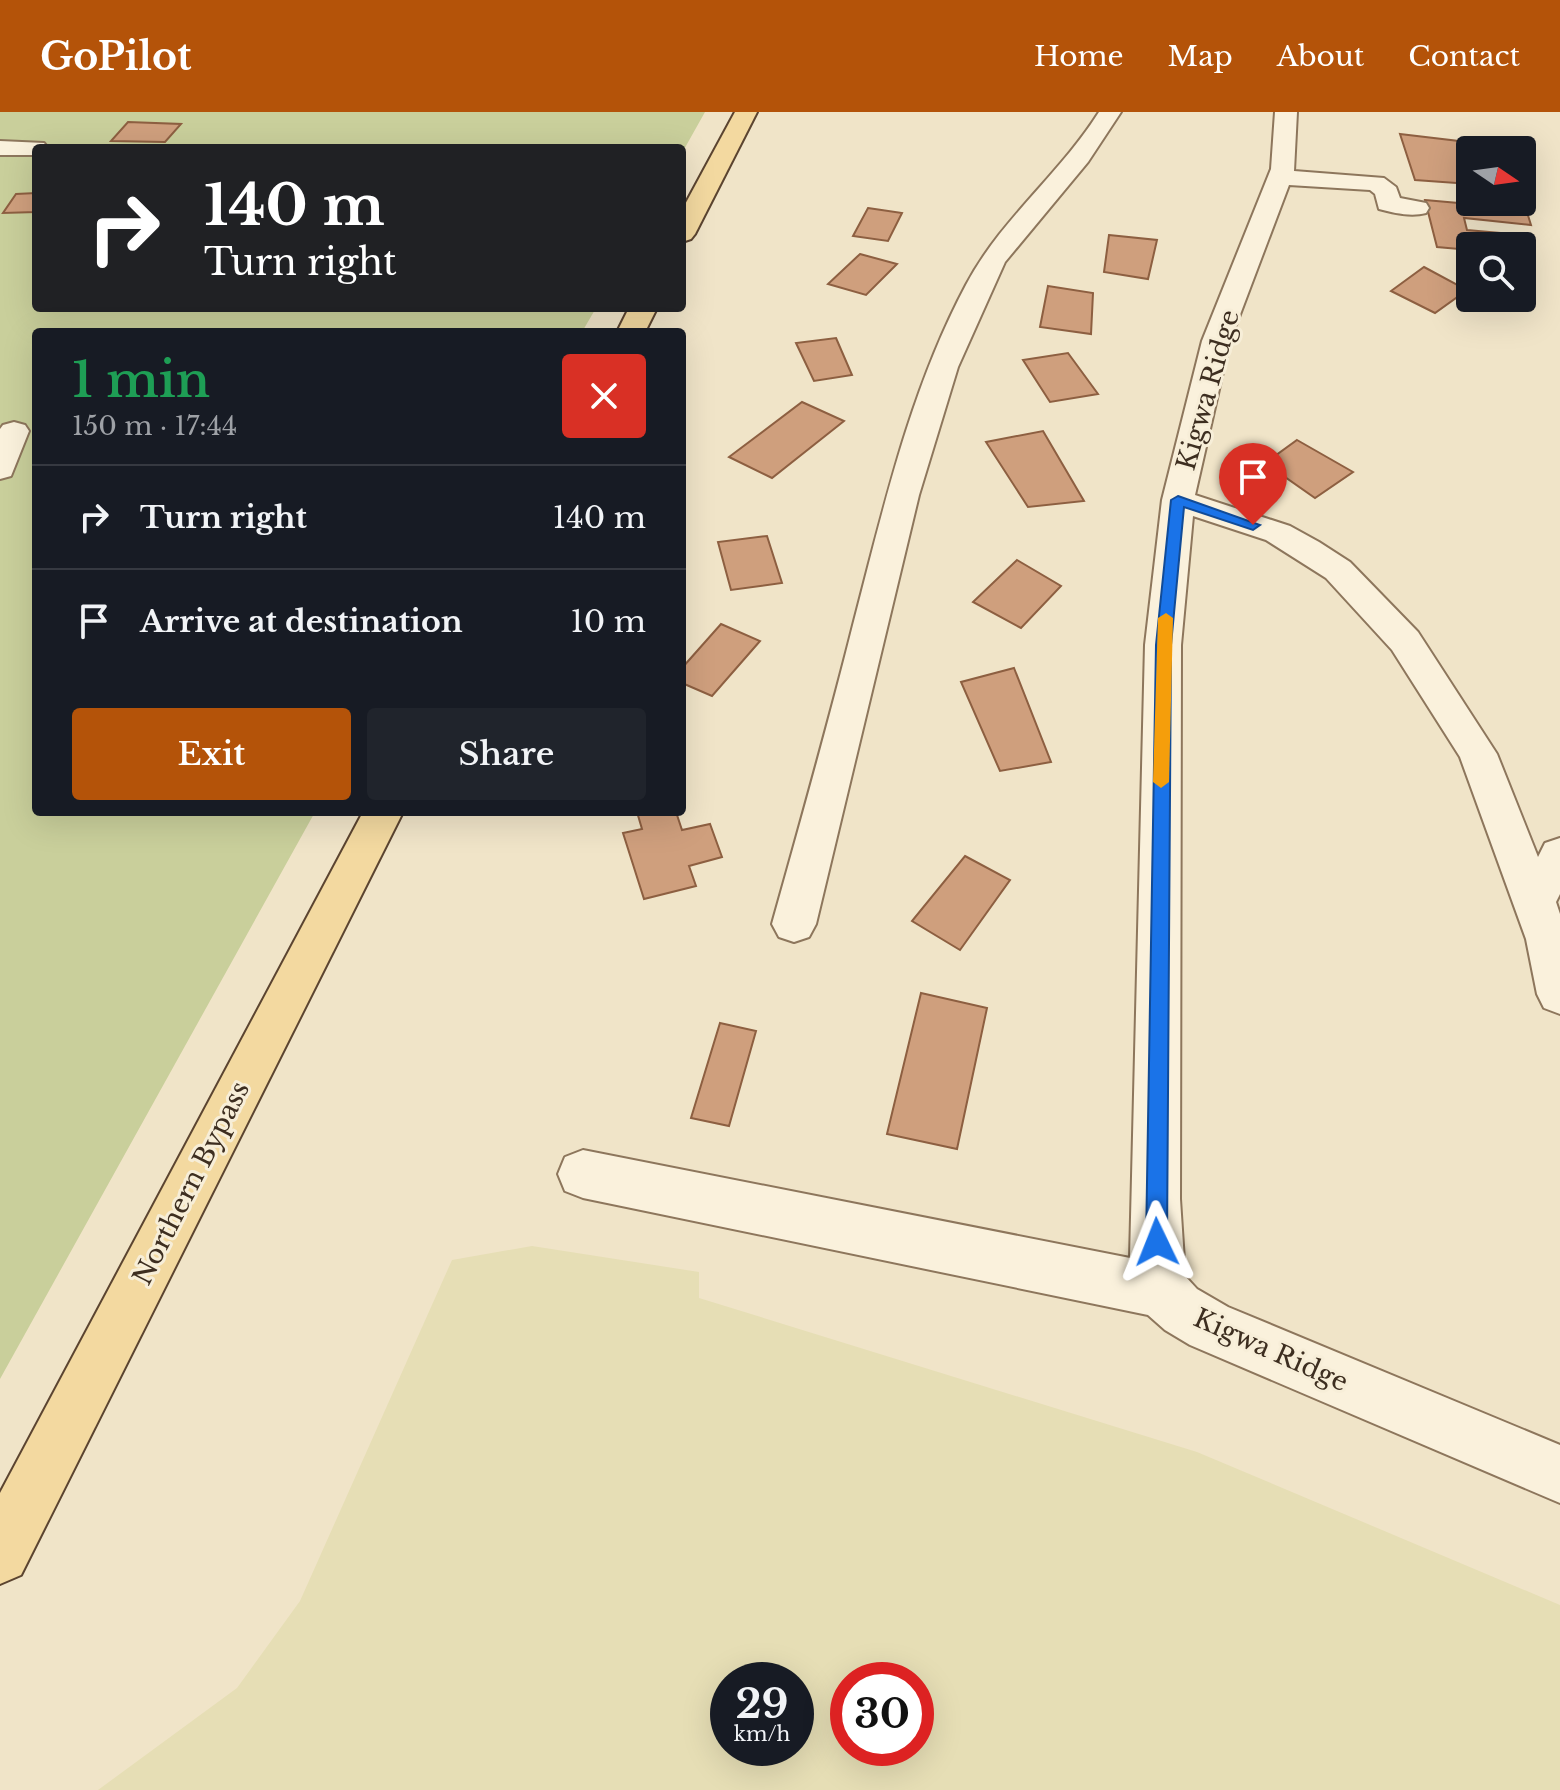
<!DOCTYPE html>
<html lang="en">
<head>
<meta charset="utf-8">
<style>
  :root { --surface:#171b24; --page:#20242c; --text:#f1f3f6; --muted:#9ea1a6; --line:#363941; --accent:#b45309 }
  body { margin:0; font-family:"Libre Baskerville",serif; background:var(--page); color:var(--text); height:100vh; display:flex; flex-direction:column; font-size:30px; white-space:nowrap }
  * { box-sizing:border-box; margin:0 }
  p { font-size:26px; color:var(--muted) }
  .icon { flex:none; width:44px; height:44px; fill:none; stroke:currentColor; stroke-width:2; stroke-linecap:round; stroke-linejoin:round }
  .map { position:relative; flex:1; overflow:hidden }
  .details { position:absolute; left:32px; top:216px; width:654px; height:488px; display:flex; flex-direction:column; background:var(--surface); border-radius:8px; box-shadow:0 8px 32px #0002 }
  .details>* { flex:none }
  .guide { position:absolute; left:32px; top:32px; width:654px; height:168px; border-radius:8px; box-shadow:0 8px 32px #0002; background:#202124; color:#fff; overflow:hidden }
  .needle { width:52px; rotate:103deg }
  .controls { position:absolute; left:1456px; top:24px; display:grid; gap:16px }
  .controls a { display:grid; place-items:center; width:80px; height:80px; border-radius:8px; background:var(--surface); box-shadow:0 8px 32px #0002; font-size:40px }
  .speed { position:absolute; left:710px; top:1550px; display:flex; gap:16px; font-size:40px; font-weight:700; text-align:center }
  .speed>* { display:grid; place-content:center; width:104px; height:104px; border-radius:50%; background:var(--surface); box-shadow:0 8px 32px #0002; line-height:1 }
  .speed small { font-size:20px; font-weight:400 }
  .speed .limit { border:12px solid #d22; background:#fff; color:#111 }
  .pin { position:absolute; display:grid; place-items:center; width:68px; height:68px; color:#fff; margin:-82px -34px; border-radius:50% 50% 50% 0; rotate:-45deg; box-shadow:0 0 8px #0007 }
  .pin .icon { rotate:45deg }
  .me { position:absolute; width:88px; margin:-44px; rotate:358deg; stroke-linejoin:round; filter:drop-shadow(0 0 6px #0008) }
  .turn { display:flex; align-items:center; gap:28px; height:168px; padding:0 40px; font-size:36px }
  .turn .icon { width:104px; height:104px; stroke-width:2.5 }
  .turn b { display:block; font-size:56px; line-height:68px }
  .round { display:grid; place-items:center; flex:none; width:84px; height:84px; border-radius:8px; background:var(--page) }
  .overview { display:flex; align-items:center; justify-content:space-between; height:136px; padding:0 40px }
  h1 { font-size:48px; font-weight:600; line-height:60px; color:#1e9e55 }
  .primary-button { display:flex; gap:16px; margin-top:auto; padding:16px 40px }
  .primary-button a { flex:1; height:92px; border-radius:8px; background:var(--accent); color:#fff; font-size:32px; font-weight:600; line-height:92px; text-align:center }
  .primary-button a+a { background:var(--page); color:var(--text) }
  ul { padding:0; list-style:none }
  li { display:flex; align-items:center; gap:24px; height:104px; padding:0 40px; border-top:2px solid var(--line) }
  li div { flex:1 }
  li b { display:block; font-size:30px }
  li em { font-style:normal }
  header { display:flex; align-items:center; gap:48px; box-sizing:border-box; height:112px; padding:0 40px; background:var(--accent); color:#fff }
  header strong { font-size:38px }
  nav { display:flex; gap:44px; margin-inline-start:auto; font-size:28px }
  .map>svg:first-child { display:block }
  .farmland { fill:#e6deb5; fill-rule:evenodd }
  .green { fill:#c9cf9b }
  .building { fill:#cf9f7d; stroke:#8d5f41; stroke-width:2 }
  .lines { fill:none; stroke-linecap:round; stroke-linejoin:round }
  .minor-casing { stroke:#8d765c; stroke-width:4 }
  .primary-casing { stroke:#5b4430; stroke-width:4 }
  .minor { fill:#faf1dc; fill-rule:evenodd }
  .primary { fill:#f3d9a0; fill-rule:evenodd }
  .route { fill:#1a73e8; stroke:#114b97; stroke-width:2 }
  .slow { fill:#f59e0b }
  .labels { text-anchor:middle; stroke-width:6; stroke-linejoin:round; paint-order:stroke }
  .street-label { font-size:26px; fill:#3d2e20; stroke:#f7eed8 }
</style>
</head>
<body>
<header>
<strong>GoPilot</strong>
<nav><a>Home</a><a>Map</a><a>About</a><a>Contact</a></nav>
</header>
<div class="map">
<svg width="1560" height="1678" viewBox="0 0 1560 1678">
  <rect width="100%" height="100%" fill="#f0e4c8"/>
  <path class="farmland" d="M532,1134L699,1160V1186L1197,1340L1560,1493V1678H98L237,1576L300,1489L452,1148ZM728,1568H796V1636H728ZM848,1568H916V1636H848Z"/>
  <path class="green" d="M0,0H705L682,41V36H36V196H596L582,220H36V700H315L0,1267Z"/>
  <g class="building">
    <path d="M128,10L181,12L165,30L111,29Z"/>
    <path d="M1400,22L1484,32L1486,38H1470V72L1415,68Z"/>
    <path d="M36,81V100L3,101L16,82Z"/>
    <path d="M1425,88L1526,97L1531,113L1464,106L1467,118L1500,121L1504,134H1470V138L1437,135Z"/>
    <path d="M868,96L902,101L888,129L853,124Z"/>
    <path d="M1109,123L1157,128L1148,167L1104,160Z"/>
    <path d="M860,142L897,152L866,183L828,172Z"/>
    <path d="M1424,155L1467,178L1435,201L1391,179Z"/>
    <path d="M1048,174L1093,181L1091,222L1040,215Z"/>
    <path d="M836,226L852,263L814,269L796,231Z"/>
    <path d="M1068,241L1098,282L1050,290L1023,248Z"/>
    <path d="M802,290L844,309L772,366L729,345Z"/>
    <path d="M1043,319L1084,389L1028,395L986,330Z"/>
    <path d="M1297,328L1353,360L1315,386L1265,351Z"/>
    <path d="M767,424L782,471L731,478L718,430Z"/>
    <path d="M1017,448L1061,474L1021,516L973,490Z"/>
    <path d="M721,512L760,529L712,584L682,571V556Z"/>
    <path d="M1014,556L1051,650L1000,659L961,570Z"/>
    <path d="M637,700H676L682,718L710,712L722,745L689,754L696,774L644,787L623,721L642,717Z"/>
    <path d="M965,744L1010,768L960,838L912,809Z"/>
    <path d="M921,881L987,896L957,1037L887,1022Z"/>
    <path d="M720,911L756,919L729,1014L691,1006Z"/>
  </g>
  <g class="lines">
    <g class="minor-casing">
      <g id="minor">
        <path d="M1099,0H1121L1088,50L1005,150L958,255L919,383L816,812L809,825L794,830L779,825L772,812C800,712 828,613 853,513C883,398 910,278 966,173C1000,108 1060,62 1099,0Z"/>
        <path d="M1275,0H1297L1294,59L1384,66L1396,75L1400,86L1426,91L1429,96L1426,101C1411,105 1394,101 1379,97L1375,82L1370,78L1289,73L1230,229L1195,383L1290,414L1319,430L1350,450L1418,520L1497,642L1538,745L1545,731L1560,726V782L1556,790L1560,802V902L1544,896L1537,882L1526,827L1460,645L1392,538L1326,466L1266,428L1193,404L1181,533L1180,1087L1185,1164L1197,1177L1228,1195L1560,1333V1391L1190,1233L1165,1218L1148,1203L583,1086L565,1079L558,1062L565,1045L583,1038L1130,1146L1145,533L1162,388L1202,229L1271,57Z"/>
        <path d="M0,29L44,31L48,36H36V43H0Z"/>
        <path d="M14,310L25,313L29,319L11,364L0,367V317L3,313Z"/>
      </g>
    </g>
    <g class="primary-casing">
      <g id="primary">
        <path d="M735,0H757L695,122L691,127L682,130V98Z"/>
        <path d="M629,196H657L645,220H617Z"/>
        <path d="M363,700H403L21,1463L0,1472V1381Z"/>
      </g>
    </g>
    <use href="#minor" class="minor"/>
    <use href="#primary" class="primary"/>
  </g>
  <path class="route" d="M1178,384L1260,413L1253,418L1184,395L1171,533L1167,1130L1164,1138L1157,1141L1149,1138L1146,1130L1156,533L1171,388Z"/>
  <path class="slow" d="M1166,501L1173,506L1169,670L1161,676L1153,670L1158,506Z"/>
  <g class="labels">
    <g class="street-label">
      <text transform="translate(1208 278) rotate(-74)" y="9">Kigwa Ridge</text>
      <text transform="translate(191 1071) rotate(-63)" y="9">Northern Bypass</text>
      <text transform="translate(1271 1238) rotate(24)" y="9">Kigwa Ridge</text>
    </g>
  </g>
</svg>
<div class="controls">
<a><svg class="needle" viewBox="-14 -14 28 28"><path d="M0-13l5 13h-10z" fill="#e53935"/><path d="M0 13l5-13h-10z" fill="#9ea1a6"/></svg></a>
<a><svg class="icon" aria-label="search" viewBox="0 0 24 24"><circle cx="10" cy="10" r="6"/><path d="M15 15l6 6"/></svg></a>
</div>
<div class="speed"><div>29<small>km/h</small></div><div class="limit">30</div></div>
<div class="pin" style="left:1253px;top:413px;background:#d93025"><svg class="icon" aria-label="arrive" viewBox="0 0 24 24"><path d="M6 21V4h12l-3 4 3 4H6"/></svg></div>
<svg class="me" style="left:1157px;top:1130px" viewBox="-20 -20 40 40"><path d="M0-17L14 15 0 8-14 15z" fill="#1a73e8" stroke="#fff" stroke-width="4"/></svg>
<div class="guide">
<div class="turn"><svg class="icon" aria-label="right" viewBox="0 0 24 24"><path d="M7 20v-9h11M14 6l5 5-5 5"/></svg><div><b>140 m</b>Turn right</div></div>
</div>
<section class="details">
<div class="overview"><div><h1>1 min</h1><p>150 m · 17:44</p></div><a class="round" style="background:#d93025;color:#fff"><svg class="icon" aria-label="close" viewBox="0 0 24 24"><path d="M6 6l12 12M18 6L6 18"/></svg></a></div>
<ul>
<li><svg class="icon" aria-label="right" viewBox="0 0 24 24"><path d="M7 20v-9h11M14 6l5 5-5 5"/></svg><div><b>Turn right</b></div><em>140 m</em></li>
<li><svg class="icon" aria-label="arrive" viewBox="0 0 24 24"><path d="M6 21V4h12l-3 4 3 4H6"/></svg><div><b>Arrive at destination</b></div><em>10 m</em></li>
</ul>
<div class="primary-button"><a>Exit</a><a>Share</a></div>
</section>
</div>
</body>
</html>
